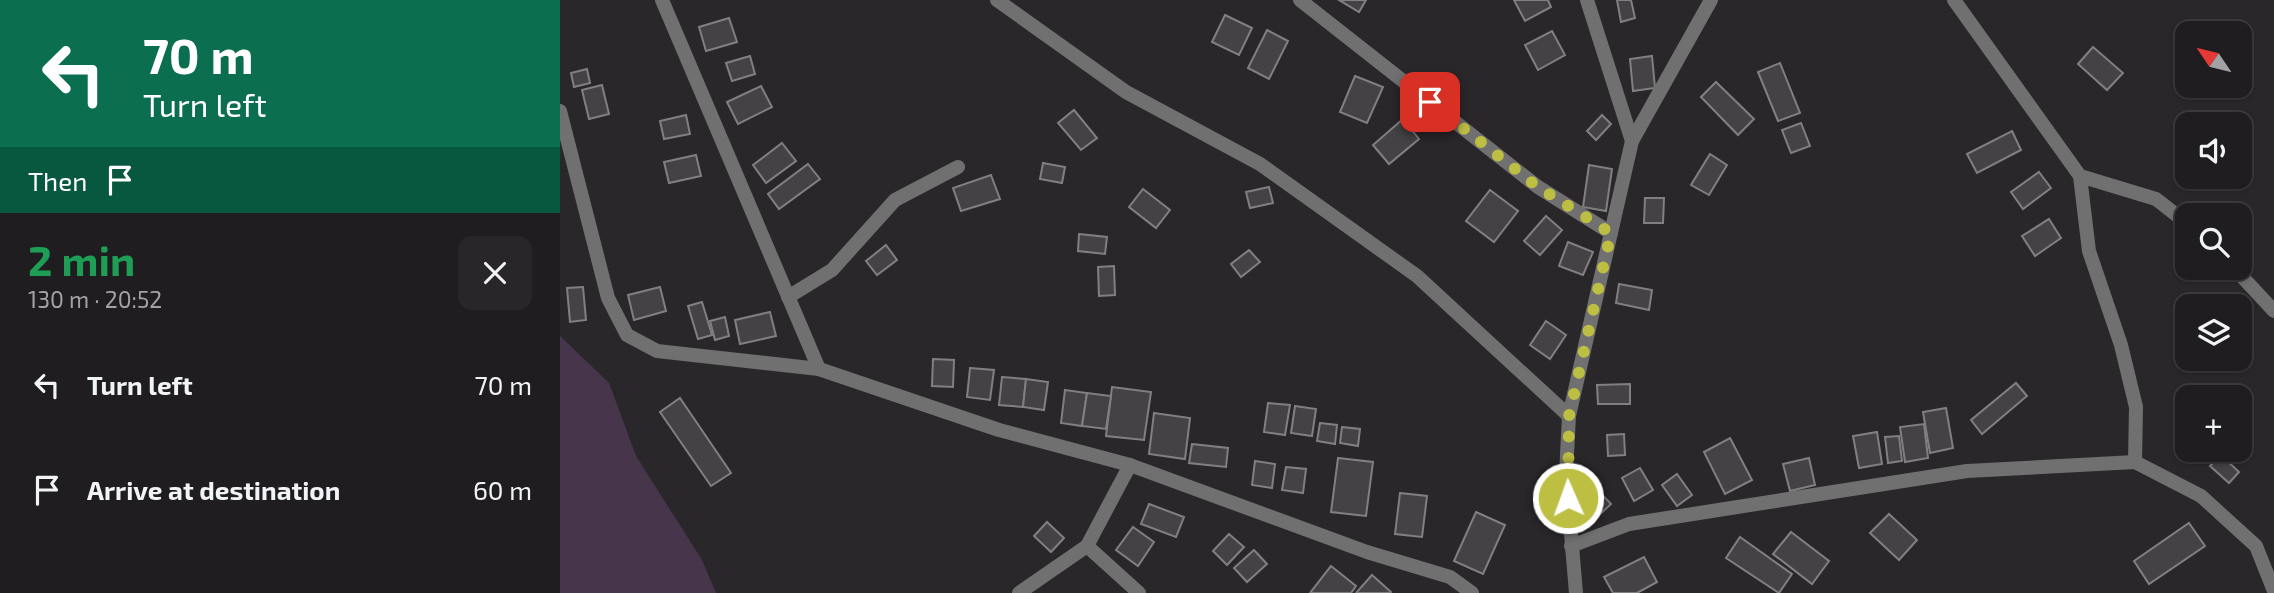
<!DOCTYPE html>
<html lang="en">
<head>
<meta charset="utf-8">
<style>
  :root { --surface:#201d20; --page:#282629; --text:#f1f3f6; --muted:#a2a2a5; --line:#3d3b3e }
  body { margin:0; font-family:"Exo 2",sans-serif; background:var(--page); color:var(--text); height:100vh; display:flex; flex-direction:column; font-size:26px; white-space:nowrap }
  * { box-sizing:border-box; margin:0 }
  p { font-size:23px; color:var(--muted) }
  .icon { flex:none; width:38px; height:38px; fill:none; stroke:currentColor; stroke-width:2; stroke-linecap:round; stroke-linejoin:round }
  .map { position:relative; flex:1; overflow:hidden }
  .drawer { display:flex; flex-direction:column; background:var(--surface); width:560px }
  .drawer>* { flex:none }
  .top-card { background:#0b6e4f; color:#fff; overflow:hidden }
  .needle { width:46px; rotate:305deg }
  .buttons { position:absolute; left:1615px; top:21px; display:grid; gap:14px }
  .buttons a { display:grid; place-items:center; width:77px; height:77px; border-radius:14px; background:var(--surface); box-shadow:0 2px 5px #0004,0 0 0 2px var(--line); font-size:35px }
  .pin { position:absolute; display:grid; place-items:center; width:60px; height:60px; color:#fff; margin:-30px; border-radius:14px; box-shadow:0 4px 10px #0006 }
  .me { position:absolute; width:77px; margin:-38px; rotate:358deg; stroke-linejoin:round; filter:drop-shadow(0 0 5px #0008) }
  .turn { display:flex; align-items:center; gap:24px; height:147px; padding:0 28px; font-size:32px }
  .turn .icon { width:91px; height:91px; stroke-width:2.5 }
  .turn b { display:block; font-size:49px; line-height:60px }
  .then { display:flex; align-items:center; height:66px; padding:0 28px; background:#0003; gap:14px; font-size:26px }
  .round { display:grid; place-items:center; flex:none; width:74px; height:74px; border-radius:14px; background:var(--page) }
  .summary { display:flex; align-items:center; justify-content:space-between; height:119px; padding:0 28px }
  h1 { font-size:42px; font-weight:700; line-height:52px; color:#1e9e55 }
  ul { padding:0; list-style:none }
  li { display:flex; align-items:center; gap:21px; height:105px; padding:0 28px }
  li div { flex:1 }
  li b { display:block; font-size:26px }
  li em { font-style:normal }
  main { display:flex; flex:1; min-height:0 }
  .map>svg:first-child { display:block }
  .green { fill:#47364b }
  .building { fill:#444244; stroke:#827f82; stroke-width:2 }
  .lines { fill:none; stroke-linecap:round; stroke-linejoin:round }
  .lane { stroke:#717071; stroke-width:14 }
  .street { stroke:#717071; stroke-width:14 }
  .route { stroke:#bdbf43; stroke-width:12; stroke-dasharray:0 21.6 }
</style>
</head>
<body>
<main>
<section class="drawer">
<div class="top-card">
<div class="turn"><svg class="icon" aria-label="left" viewBox="0 0 24 24"><path d="M17 20v-9H6M10 6l-5 5 5 5"/></svg><div><b>70 m</b>Turn left</div></div>
<div class="then">Then<svg class="icon" aria-label="arrive" viewBox="0 0 24 24"><path d="M6 21V4h12l-3 4 3 4H6"/></svg></div>
</div>
<div class="summary"><div><h1>2 min</h1><p>130 m · 20:52</p></div><a class="round"><svg class="icon" aria-label="close" viewBox="0 0 24 24"><path d="M6 6l12 12M18 6L6 18"/></svg></a></div>
<ul>
<li><svg class="icon" aria-label="left" viewBox="0 0 24 24"><path d="M17 20v-9H6M10 6l-5 5 5 5"/></svg><div><b>Turn left</b></div><em>70 m</em></li>
<li><svg class="icon" aria-label="arrive" viewBox="0 0 24 24"><path d="M6 21V4h12l-3 4 3 4H6"/></svg><div><b>Arrive at destination</b></div><em>60 m</em></li>
</ul>
</section>
<div class="map">
<svg width="1714" height="593" viewBox="0 0 1714 593">
  <rect width="100%" height="100%" fill="#2a272a"/>
  <path class="green" d="M0,336L49,383L76,456L142,560L156,593H0Z"/>
  <g class="building">
    <path d="M779,0H806L799,12Z"/>
    <path d="M954,0H988L991,7L965,21Z"/>
    <path d="M1057,0H1071L1075,18L1061,22Z"/>
    <path d="M665,15L692,28L679,55L652,42Z"/>
    <path d="M169,18L177,42L146,51L139,27Z"/>
    <path d="M707,30L728,41L709,79L688,68Z"/>
    <path d="M992,31L1005,55L978,70L965,45Z"/>
    <path d="M1533,47L1563,73L1547,90L1518,64Z"/>
    <path d="M190,56L195,74L172,81L166,63Z"/>
    <path d="M1092,56L1095,88L1073,91L1070,59Z"/>
    <path d="M1220,63L1240,113L1218,121L1198,72Z"/>
    <path d="M27,69L30,83L14,87L11,73Z"/>
    <path d="M795,76L823,87L807,123L780,112Z"/>
    <path d="M1156,82L1194,119L1178,135L1141,97Z"/>
    <path d="M42,85L49,114L29,119L22,90Z"/>
    <path d="M201,86L212,107L178,124L167,102Z"/>
    <path d="M514,110L537,138L521,150L498,123Z"/>
    <path d="M126,115L130,134L104,139L100,121Z"/>
    <path d="M1042,115L1051,124L1036,140L1027,131Z"/>
    <path d="M843,119L859,139L829,164L813,145Z"/>
    <path d="M1241,123L1250,146L1231,153L1222,130Z"/>
    <path d="M1452,131L1461,150L1417,173L1407,154Z"/>
    <path d="M222,143L236,161L206,183L193,165Z"/>
    <path d="M1150,154L1167,165L1149,195L1131,185Z"/>
    <path d="M136,155L141,176L109,183L104,162Z"/>
    <path d="M483,163L505,167L502,183L480,179Z"/>
    <path d="M248,164L260,179L219,209L208,194Z"/>
    <path d="M1029,165L1052,169L1046,211L1023,207Z"/>
    <path d="M1479,172L1491,188L1463,209L1451,192Z"/>
    <path d="M431,175L440,199L401,211L393,188Z"/>
    <path d="M709,187L713,203L690,208L686,192Z"/>
    <path d="M583,189L610,210L596,228L569,207Z"/>
    <path d="M930,190L958,211L934,242L906,221Z"/>
    <path d="M1085,198H1104L1103,223H1084Z"/>
    <path d="M986,216L1002,230L980,255L964,241Z"/>
    <path d="M1489,219L1501,238L1475,256L1462,236Z"/>
    <path d="M519,234L547,237L545,254L518,251Z"/>
    <path d="M1008,242L1033,252L1023,275L999,266Z"/>
    <path d="M326,245L337,260L317,275L306,261Z"/>
    <path d="M689,250L700,262L681,277L671,264Z"/>
    <path d="M554,266L555,295L539,296L538,267Z"/>
    <path d="M1059,284L1092,290L1089,310L1056,303Z"/>
    <path d="M23,287L26,320L10,322L7,288Z"/>
    <path d="M100,287L106,311L74,320L68,295Z"/>
    <path d="M142,302L152,335L138,339L128,306Z"/>
    <path d="M210,312L216,336L180,344L175,320Z"/>
    <path d="M165,317L169,336L155,340L150,321Z"/>
    <path d="M986,321L1006,335L990,359L970,345Z"/>
    <path d="M373,359L394,360L393,387L372,386Z"/>
    <path d="M410,368L434,370L430,400L407,397Z"/>
    <path d="M442,377L466,379L463,407L439,405Z"/>
    <path d="M466,379L488,382L484,410L463,407Z"/>
    <path d="M1456,383L1467,396L1422,434L1411,420Z"/>
    <path d="M1070,384V404H1038L1037,385Z"/>
    <path d="M552,387L591,392L584,440L546,436Z"/>
    <path d="M505,390L527,393L522,426L501,423Z"/>
    <path d="M527,393L551,396L546,429L522,426Z"/>
    <path d="M120,398L171,473L151,486L100,412Z"/>
    <path d="M708,403L730,405L725,435L704,432Z"/>
    <path d="M735,406L756,409L752,436L731,433Z"/>
    <path d="M1386,408L1393,448L1370,453L1363,412Z"/>
    <path d="M594,413L630,418L625,459L589,454Z"/>
    <path d="M760,423L777,425L775,444L757,441Z"/>
    <path d="M1364,424L1368,458L1345,462L1340,427Z"/>
    <path d="M782,427L800,429L798,446L780,443Z"/>
    <path d="M1317,432L1322,464L1299,468L1293,436Z"/>
    <path d="M1064,434L1065,455L1048,456L1047,435Z"/>
    <path d="M1339,436L1342,461L1328,463L1325,437Z"/>
    <path d="M1170,438L1192,480L1165,494L1144,452Z"/>
    <path d="M632,444L668,448L666,467L629,463Z"/>
    <path d="M1661,455L1679,472L1669,483L1650,466Z"/>
    <path d="M778,458L813,462L806,516L771,512Z"/>
    <path d="M1249,458L1255,485L1230,491L1223,464Z"/>
    <path d="M695,461L715,464L712,488L692,485Z"/>
    <path d="M726,467L746,469L743,493L722,490Z"/>
    <path d="M1080,468L1093,490L1074,501L1062,478Z"/>
    <path d="M1117,474L1132,495L1117,506L1102,485Z"/>
    <path d="M1034,486L1051,504L1036,518L1019,500Z"/>
    <path d="M840,493L867,496L862,537L835,534Z"/>
    <path d="M589,504L624,517L616,537L581,524Z"/>
    <path d="M916,512L945,525L923,574L894,561Z"/>
    <path d="M1329,514L1357,540L1339,560L1310,533Z"/>
    <path d="M487,522L504,538L491,552L474,536Z"/>
    <path d="M1629,523L1645,546L1589,584L1574,561Z"/>
    <path d="M573,527L594,542L578,566L556,550Z"/>
    <path d="M1231,532L1269,561L1252,584L1213,554Z"/>
    <path d="M669,534L684,547L667,565L653,551Z"/>
    <path d="M1180,537L1232,574L1219,593L1166,558Z"/>
    <path d="M694,550L707,564L687,582L674,568Z"/>
    <path d="M1084,557L1097,582L1077,593H1053L1044,577Z"/>
    <path d="M771,566L796,586L791,593H750Z"/>
    <path d="M812,575L831,592L830,593H796Z"/>
  </g>
  <g class="lines">
    <path class="lane" d="M228,297L272,270L335,200L398,167"/>
    <g class="street">
      <path d="M102,0L259,369"/>
      <path d="M437,0L566,92L700,164L857,276L1009,416"/>
      <path d="M740,0L978,187L1051,233"/>
      <path d="M1027,0L1072,141"/>
      <path d="M1394,0L1520,176L1529,251L1561,345L1576,407L1575,462"/>
      <path d="M0,111L48,298L67,335L97,351L259,369L439,430L570,465L807,552L890,577L912,593"/>
      <path d="M1520,176L1596,199L1628,224"/>
      <path d="M1674,268L1714,311"/>
      <path d="M527,546L579,593"/>
      <path d="M1011,546L1069,524L1407,471L1575,462L1641,496L1696,546L1714,591"/>
      <path d="M459,593L527,546L570,465"/>
      <path d="M1016,593L1006,474L1009,416L1072,141L1151,0"/>
    </g>
  </g>
  <g class="lines">
    <path class="route" d="M870,102L978,187L1051,233L1009,416L1008,498"/>
  </g>
</svg>
<div class="buttons">
<a><svg class="needle" viewBox="-14 -14 28 28"><path d="M0-13l5 13h-10z" fill="#e53935"/><path d="M0 13l5-13h-10z" fill="#a2a2a5"/></svg></a>
<a><svg class="icon" aria-label="sound" viewBox="0 0 24 24"><path d="M4 9h4l5-4v14l-5-4H4zM17 9q2 3 0 6"/></svg></a>
<a><svg class="icon" aria-label="search" viewBox="0 0 24 24"><circle cx="10" cy="10" r="6"/><path d="M15 15l6 6"/></svg></a>
<a><svg class="icon" aria-label="layers" viewBox="0 0 24 24"><path d="M12 4l9 5-9 5-9-5zM3 14l9 5 9-5"/></svg></a>
<a>+</a>
</div>
<div class="pin" style="left:870px;top:102px;background:#d93025"><svg class="icon" aria-label="arrive" viewBox="0 0 24 24"><path d="M6 21V4h12l-3 4 3 4H6"/></svg></div>
<svg class="me" style="left:1008px;top:498px" viewBox="-20 -20 40 40"><circle r="17" fill="#bdbf43" stroke="#fff" stroke-width="3"/><path d="M0-11L8 9 0 5-8 9z" fill="#fff"/></svg>
</div>
</main>
</body>
</html>
